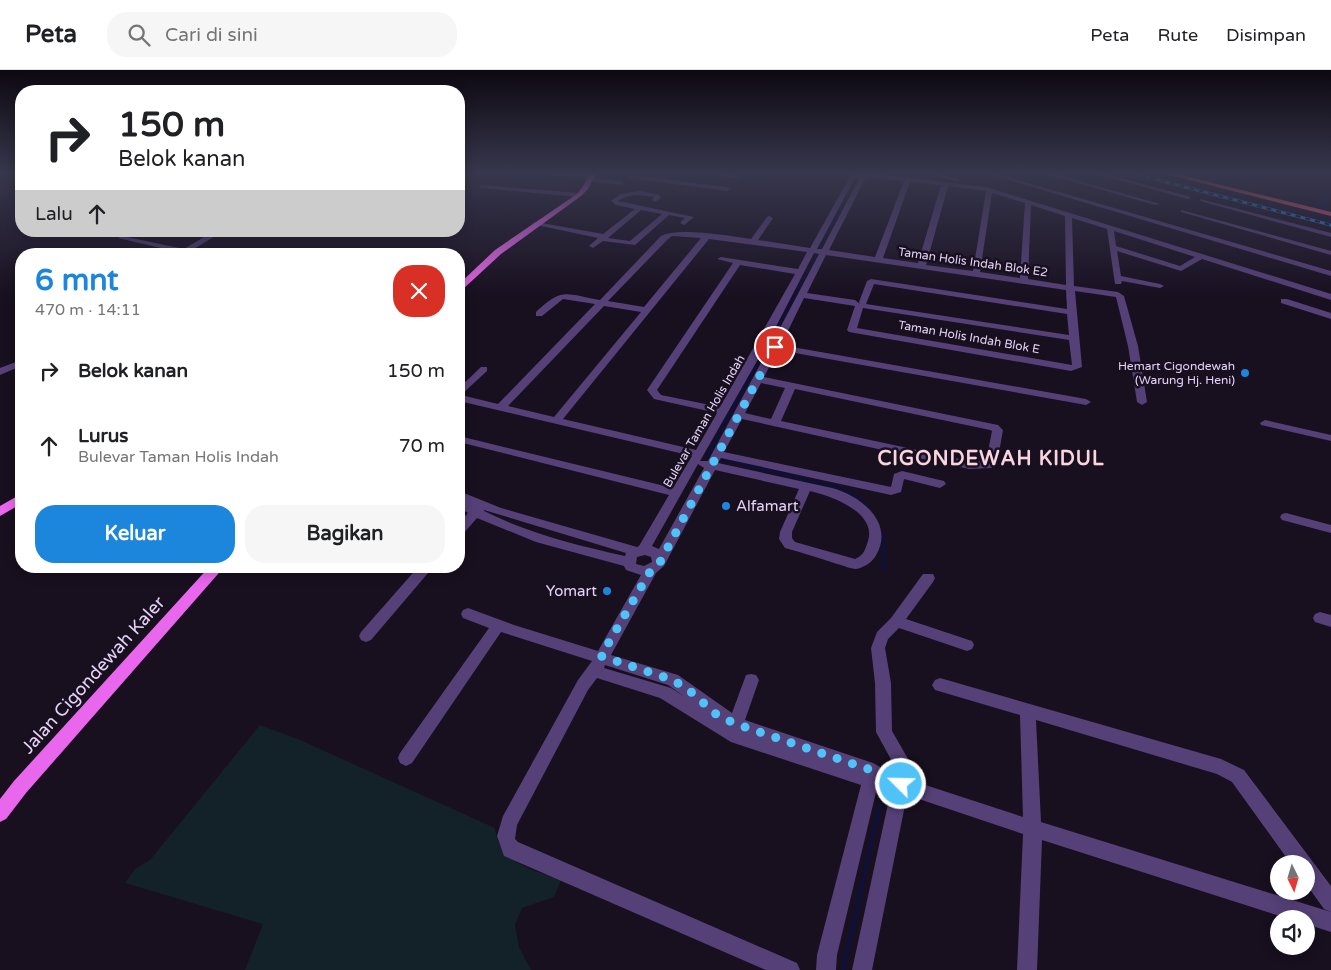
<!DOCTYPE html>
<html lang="id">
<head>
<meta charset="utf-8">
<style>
  :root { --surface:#fff; --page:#f6f6f6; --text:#202124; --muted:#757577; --line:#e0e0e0; --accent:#1c86dd }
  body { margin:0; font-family:"Varela Round",sans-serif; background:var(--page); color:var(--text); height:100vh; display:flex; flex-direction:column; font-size:19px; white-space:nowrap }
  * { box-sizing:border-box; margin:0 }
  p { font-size:16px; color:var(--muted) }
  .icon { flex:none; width:28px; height:28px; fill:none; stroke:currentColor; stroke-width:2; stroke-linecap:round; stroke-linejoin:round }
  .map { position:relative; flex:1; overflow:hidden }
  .panel { position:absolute; left:15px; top:178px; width:450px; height:325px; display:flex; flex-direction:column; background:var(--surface); border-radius:20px; box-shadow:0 2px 12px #0003 }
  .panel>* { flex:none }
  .banner { position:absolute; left:15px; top:15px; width:450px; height:152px; border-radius:20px; box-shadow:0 2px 12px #0003; background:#fff; color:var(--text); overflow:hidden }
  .needle { width:32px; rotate:175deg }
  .controls { position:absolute; left:1270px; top:785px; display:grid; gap:10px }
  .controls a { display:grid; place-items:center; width:45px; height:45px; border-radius:50%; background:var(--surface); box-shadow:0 2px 12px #0003; font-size:25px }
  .pin { position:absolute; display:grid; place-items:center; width:42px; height:42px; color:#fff; margin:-21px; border:2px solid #fff; border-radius:50%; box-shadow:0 1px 5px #0007 }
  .me { position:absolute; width:55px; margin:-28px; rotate:293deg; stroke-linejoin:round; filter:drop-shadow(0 0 4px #0008) }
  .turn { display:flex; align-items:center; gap:18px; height:105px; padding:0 20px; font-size:22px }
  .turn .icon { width:65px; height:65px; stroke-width:2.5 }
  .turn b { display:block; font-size:35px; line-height:42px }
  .then { display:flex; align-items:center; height:48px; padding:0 20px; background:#0003; gap:10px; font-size:19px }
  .round { display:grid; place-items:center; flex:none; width:52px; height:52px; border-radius:20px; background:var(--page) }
  .summary { display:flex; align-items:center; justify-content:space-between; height:85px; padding:0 20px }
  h1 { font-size:30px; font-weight:700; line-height:38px; color:var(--accent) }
  .button { display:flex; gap:10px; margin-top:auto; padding:10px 20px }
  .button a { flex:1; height:58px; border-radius:20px; background:var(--accent); color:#fff; font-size:20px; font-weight:700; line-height:58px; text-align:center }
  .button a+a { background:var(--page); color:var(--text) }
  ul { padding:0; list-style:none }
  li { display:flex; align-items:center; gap:15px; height:75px; padding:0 20px }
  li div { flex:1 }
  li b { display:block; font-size:19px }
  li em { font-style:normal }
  header { display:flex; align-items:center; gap:30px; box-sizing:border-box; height:70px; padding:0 25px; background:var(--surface); border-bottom:1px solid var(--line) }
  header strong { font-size:24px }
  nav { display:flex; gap:28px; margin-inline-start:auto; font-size:18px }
  .search { width:350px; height:45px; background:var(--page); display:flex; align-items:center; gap:12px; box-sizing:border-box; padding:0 18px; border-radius:20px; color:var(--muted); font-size:19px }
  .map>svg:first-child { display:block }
  .green { fill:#132228 }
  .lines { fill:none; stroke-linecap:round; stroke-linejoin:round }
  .stream-far4 { stroke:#0f1038; stroke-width:2 }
  .stream-far3 { stroke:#0f1038; stroke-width:2.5 }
  .stream-far2 { stroke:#0f1038; stroke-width:3 }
  .stream-far1 { stroke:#0f1038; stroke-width:4 }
  .stream { stroke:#0f1038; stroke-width:4.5 }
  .river { fill:#0f1038; fill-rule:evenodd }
  .minor { fill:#564078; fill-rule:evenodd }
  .major { fill:#e967ec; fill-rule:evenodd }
  .highway { fill:#eb5d6f; fill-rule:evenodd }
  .rail-casing { stroke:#1c86dd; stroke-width:3 }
  .rail { stroke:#180f1f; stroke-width:2; stroke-dasharray:5; stroke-linecap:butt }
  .route { stroke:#4fc3f7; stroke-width:9; stroke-dasharray:0 16.2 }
  .poi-dot { fill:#1c86dd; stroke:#180f1f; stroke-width:2 }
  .labels { text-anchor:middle; stroke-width:5; stroke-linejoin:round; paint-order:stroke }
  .far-street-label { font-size:12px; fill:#e5d3f9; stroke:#180f1f }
  .far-poi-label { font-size:12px; fill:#e5d3f9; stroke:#180f1f; text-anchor:end }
  .poi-label { font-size:15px; fill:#e5d3f9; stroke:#180f1f; text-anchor:start }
  .near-street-label { font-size:18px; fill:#e5d3f9; stroke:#180f1f }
  .district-label { font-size:20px; font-weight:bold; letter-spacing:1px; fill:#fad5df; stroke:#180f1f }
</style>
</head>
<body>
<header>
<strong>Peta</strong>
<div class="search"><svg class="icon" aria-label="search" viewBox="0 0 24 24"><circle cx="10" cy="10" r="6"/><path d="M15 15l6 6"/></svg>Cari di sini</div>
<nav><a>Peta</a><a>Rute</a><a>Disimpan</a></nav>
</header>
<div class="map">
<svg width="1331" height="900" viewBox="0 0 1331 900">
  <rect width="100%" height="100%" fill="#180f1f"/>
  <path class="green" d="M260,655L300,670L495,758C499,793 532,799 561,810L554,827L522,838L515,855L519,877L531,900H245L263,854L125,813L135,799L150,790Z"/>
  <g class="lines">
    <g class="stream-far4">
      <path d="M818,180L857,107"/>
      <path d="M810,196L816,185"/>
    </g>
    <g class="stream-far3">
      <path d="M770,272L811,195"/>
      <path d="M746,315L765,279"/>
    </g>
    <g class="stream-far2">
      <path d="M710,386H707L746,313"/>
      <path d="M722,389L849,421L861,430L868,439"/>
      <path d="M880,461L881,465"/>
    </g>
    <path class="stream-far1" d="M881,464L884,472V500"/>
    <path class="stream" d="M843,900L880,735"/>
    <path class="river" d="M1331,119C1331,127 1326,133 1327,142L1331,145V153L1315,143C1316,131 1319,122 1331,119Z"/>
    <g class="minor">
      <path d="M545,103H580L594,105L591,107L548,105Z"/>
      <path d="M707,103H723L740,106L737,108Z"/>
      <path d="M852,103H868L986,117L1331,224V230L1202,189L1181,201L1117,181L1121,206L1160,214L1164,216L1160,218L1122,211L1121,214H1115L1107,159L1072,148L1074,216L1118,222L1124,226L1138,276L1147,332L1142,335L1137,332L1128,276L1116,227L1075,221L1082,297L1071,301L849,262L847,260L855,236L804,228L781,275L1086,329L1091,332L1086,335L778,280L764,307L998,355L1003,360L997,394L991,398L969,399L742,349L724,382L891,417L894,404L902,401L944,411L946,414L940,418L904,409L901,422L891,425L721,388L718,393L832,418C862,426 896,454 875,487C871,493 863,498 856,499C850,499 843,495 837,494C820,488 803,483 785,478L779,469L780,462L799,419L715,400L664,496L656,503L611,585L678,605L732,643L746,605L751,604L756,605L759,610L745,650L873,693L893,704L894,695L876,662L875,613L871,578L877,562L891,548L923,504H933L935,508L933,512L906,549L972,571L974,575L972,579L967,581L899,558L888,569L885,578L891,613L892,661L911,694L910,710L1023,747L1020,645L935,620L932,615L935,610L940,608L1221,689L1244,700L1331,816V842L1324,839L1306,814V794H1291L1232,712L1217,704L1036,650L1041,752L1331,842V862L1306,854V849H1289L1042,770L1037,900H1017L1023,764L907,725L872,900H852L891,720L884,717L877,718L837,885L836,900H816L817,885L861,715L731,672L660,628L597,608L588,620L517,755L515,769L518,772L797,893L800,900H766L504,786L497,766L503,746L578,610L592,591L501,562L412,693L406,696L400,693L398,688L400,683L489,558L463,548L461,544L463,540L468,538L514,555L598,581L641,505L626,500L624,496L536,472L477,448L463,464L459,465V453L468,443L459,437V421L501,438L637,477L639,476L669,425L459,372V366L673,418L692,386L459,331V318L481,297H487V301L461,325L498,334L595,234L563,229L542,246H536V242C563,217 565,224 600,230L661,166C678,157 730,166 751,169L767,147L769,146L773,148L758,170L810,178ZM856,106L860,107L822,179H817ZM866,107L904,111L875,187L829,180ZM910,112L941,115L918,193L883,188ZM948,116L986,121L973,201L926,195ZM992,123L1025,133L1020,208L980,202ZM1031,135L1065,146L1066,215L1028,209ZM1114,161L1195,187L1180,196L1116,176ZM672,166L701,168L644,237L608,231L667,170ZM709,169L807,182L798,199L721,187L717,189L733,193L647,320L654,329L717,343L696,380L563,349ZM814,183L819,184L772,273L768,272ZM826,185L1066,220L1067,239L871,209L867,211L859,232L860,234L855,230L807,223ZM740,195L795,204L720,337L661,325L657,320ZM874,214L1067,244L1069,265L866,234ZM604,236L641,242L554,347L508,336ZM863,238L1069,270L1072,295L857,258ZM765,277L769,278L708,391H700ZM761,313L785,318L771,349L745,343ZM795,319L990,360L992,361L986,391H969L781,351ZM698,394L704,398L659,479L652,476ZM810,421C831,426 877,442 868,471C865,480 864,485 855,489L795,472L792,468V462ZM484,441V440L626,483L625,486C576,475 528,463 484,441ZM645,485L651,487L652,492L644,496L636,494L637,487ZM605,595L668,615L685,627L671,618L604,598Z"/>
      <path d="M930,103H938L960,110L957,112Z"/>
      <path d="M986,103H994L1331,201V206Z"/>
      <path d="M1042,103H1051L1160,134L1155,135Z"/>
      <path d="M1093,103H1102L1191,127L1188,129Z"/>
      <path d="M631,105L727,117L730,119L727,121L629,108L628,107Z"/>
      <path d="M589,108L621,111L624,113L621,115L587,111L586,110Z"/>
      <path d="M482,115L579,123L582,125L579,127L480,118V116Z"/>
      <path d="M640,121L659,125L661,128L655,132L652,130L654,127C642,125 629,123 618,131L694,147L684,155L680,153L685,148L669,145L635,175L603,171L593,178L589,176L598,168L532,154L536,152L603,164L635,139L616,135L611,131L612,130L621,124ZM641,140L662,144L630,171L608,168Z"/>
      <path d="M1200,129L1331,163V167L1200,131Z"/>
      <path d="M1181,140L1331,181V185L1181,142Z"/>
      <path d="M214,161H223L186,184H176L178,182L118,168L122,166L184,179Z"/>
      <path d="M1281,229H1287L1331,243V249L1281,233Z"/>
      <path d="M21,290V296L0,305V298Z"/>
      <path d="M1265,350L1331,365V371L1261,355L1260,353Z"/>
      <path d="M1286,443L1331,455V463L1282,450L1280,447L1282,444Z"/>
      <path d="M419,496H434L371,570L366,572L361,570L359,566L361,562Z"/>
      <path d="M1320,542L1331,545V557L1315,552L1313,548L1315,544Z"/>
    </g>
    <g class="major">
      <path d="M590,103H596L588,119L581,126L501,184L462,220H459V214L495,180L577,124L582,118Z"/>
      <path d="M21,424V434L0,446V436Z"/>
      <path d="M210,496H225L26,723L6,749L0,752V729L14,711Z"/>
    </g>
    <path class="highway" d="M1162,103H1173L1331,142V146Z"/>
    <g class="rail-casing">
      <path id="rail" d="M1131,103L1331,155"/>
    </g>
    <use href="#rail" class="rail"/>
  </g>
  <linearGradient id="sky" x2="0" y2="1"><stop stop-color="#0d0811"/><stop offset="0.45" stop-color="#37374d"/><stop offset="1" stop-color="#37374d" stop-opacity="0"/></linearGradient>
  <rect width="1331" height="229" fill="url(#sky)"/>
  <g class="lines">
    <path class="route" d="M775,277L659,494L651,500L601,586L673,610L690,621L717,645L736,654L874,701L887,710L901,714"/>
  </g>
  <g class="poi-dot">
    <circle cx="1245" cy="303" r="5"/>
    <circle cx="726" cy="436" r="5"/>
    <circle cx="607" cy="521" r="5"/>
  </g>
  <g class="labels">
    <g class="far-street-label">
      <text transform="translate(973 192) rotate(8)" y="4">Taman Holis Indah Blok E2</text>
      <text transform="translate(969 267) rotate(10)" y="4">Taman Holis Indah Blok E</text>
      <text transform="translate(704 351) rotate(-60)" y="4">Bulevar Taman Holis Indah</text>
    </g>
    <g class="far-poi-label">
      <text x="1235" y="300">Hemart Cigondewah<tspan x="1235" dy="14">(Warung Hj. Heni)</tspan></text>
    </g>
    <g class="poi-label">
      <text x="736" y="441">Alfamart</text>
      <text x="597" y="526" text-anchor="end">Yomart</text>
    </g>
    <g class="near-street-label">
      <text transform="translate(93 605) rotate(-48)" y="6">Jalan Cigondewah Kaler</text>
    </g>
    <g class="district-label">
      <text x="991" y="395">CIGONDEWAH KIDUL</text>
    </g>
  </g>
</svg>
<div class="controls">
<a><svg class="needle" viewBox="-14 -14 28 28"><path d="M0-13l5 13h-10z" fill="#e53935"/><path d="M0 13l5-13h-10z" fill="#757577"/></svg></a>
<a><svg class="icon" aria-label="sound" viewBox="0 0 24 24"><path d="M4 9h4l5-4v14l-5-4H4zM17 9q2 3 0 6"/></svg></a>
</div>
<div class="pin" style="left:775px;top:277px;background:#d93025"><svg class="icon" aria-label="arrive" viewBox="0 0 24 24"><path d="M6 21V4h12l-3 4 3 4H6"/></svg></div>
<svg class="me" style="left:901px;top:714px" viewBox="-20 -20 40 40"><circle r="17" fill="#4fc3f7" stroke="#fff" stroke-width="3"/><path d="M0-11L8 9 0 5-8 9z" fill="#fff"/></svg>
<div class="banner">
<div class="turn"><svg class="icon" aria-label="right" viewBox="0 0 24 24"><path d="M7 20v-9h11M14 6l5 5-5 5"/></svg><div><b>150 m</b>Belok kanan</div></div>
<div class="then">Lalu<svg class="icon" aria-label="ahead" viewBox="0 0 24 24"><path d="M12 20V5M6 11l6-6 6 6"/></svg></div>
</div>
<section class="panel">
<div class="summary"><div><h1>6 mnt</h1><p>470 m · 14:11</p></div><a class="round" style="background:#d93025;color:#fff"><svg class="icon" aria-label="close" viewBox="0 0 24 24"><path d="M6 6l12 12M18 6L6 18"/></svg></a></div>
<ul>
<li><svg class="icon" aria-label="right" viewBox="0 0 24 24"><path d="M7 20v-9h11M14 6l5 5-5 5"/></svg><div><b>Belok kanan</b></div><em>150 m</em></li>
<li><svg class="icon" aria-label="ahead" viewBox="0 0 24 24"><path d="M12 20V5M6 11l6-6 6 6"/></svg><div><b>Lurus</b><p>Bulevar Taman Holis Indah</p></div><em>70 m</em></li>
</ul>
<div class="button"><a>Keluar</a><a>Bagikan</a></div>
</section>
</div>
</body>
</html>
